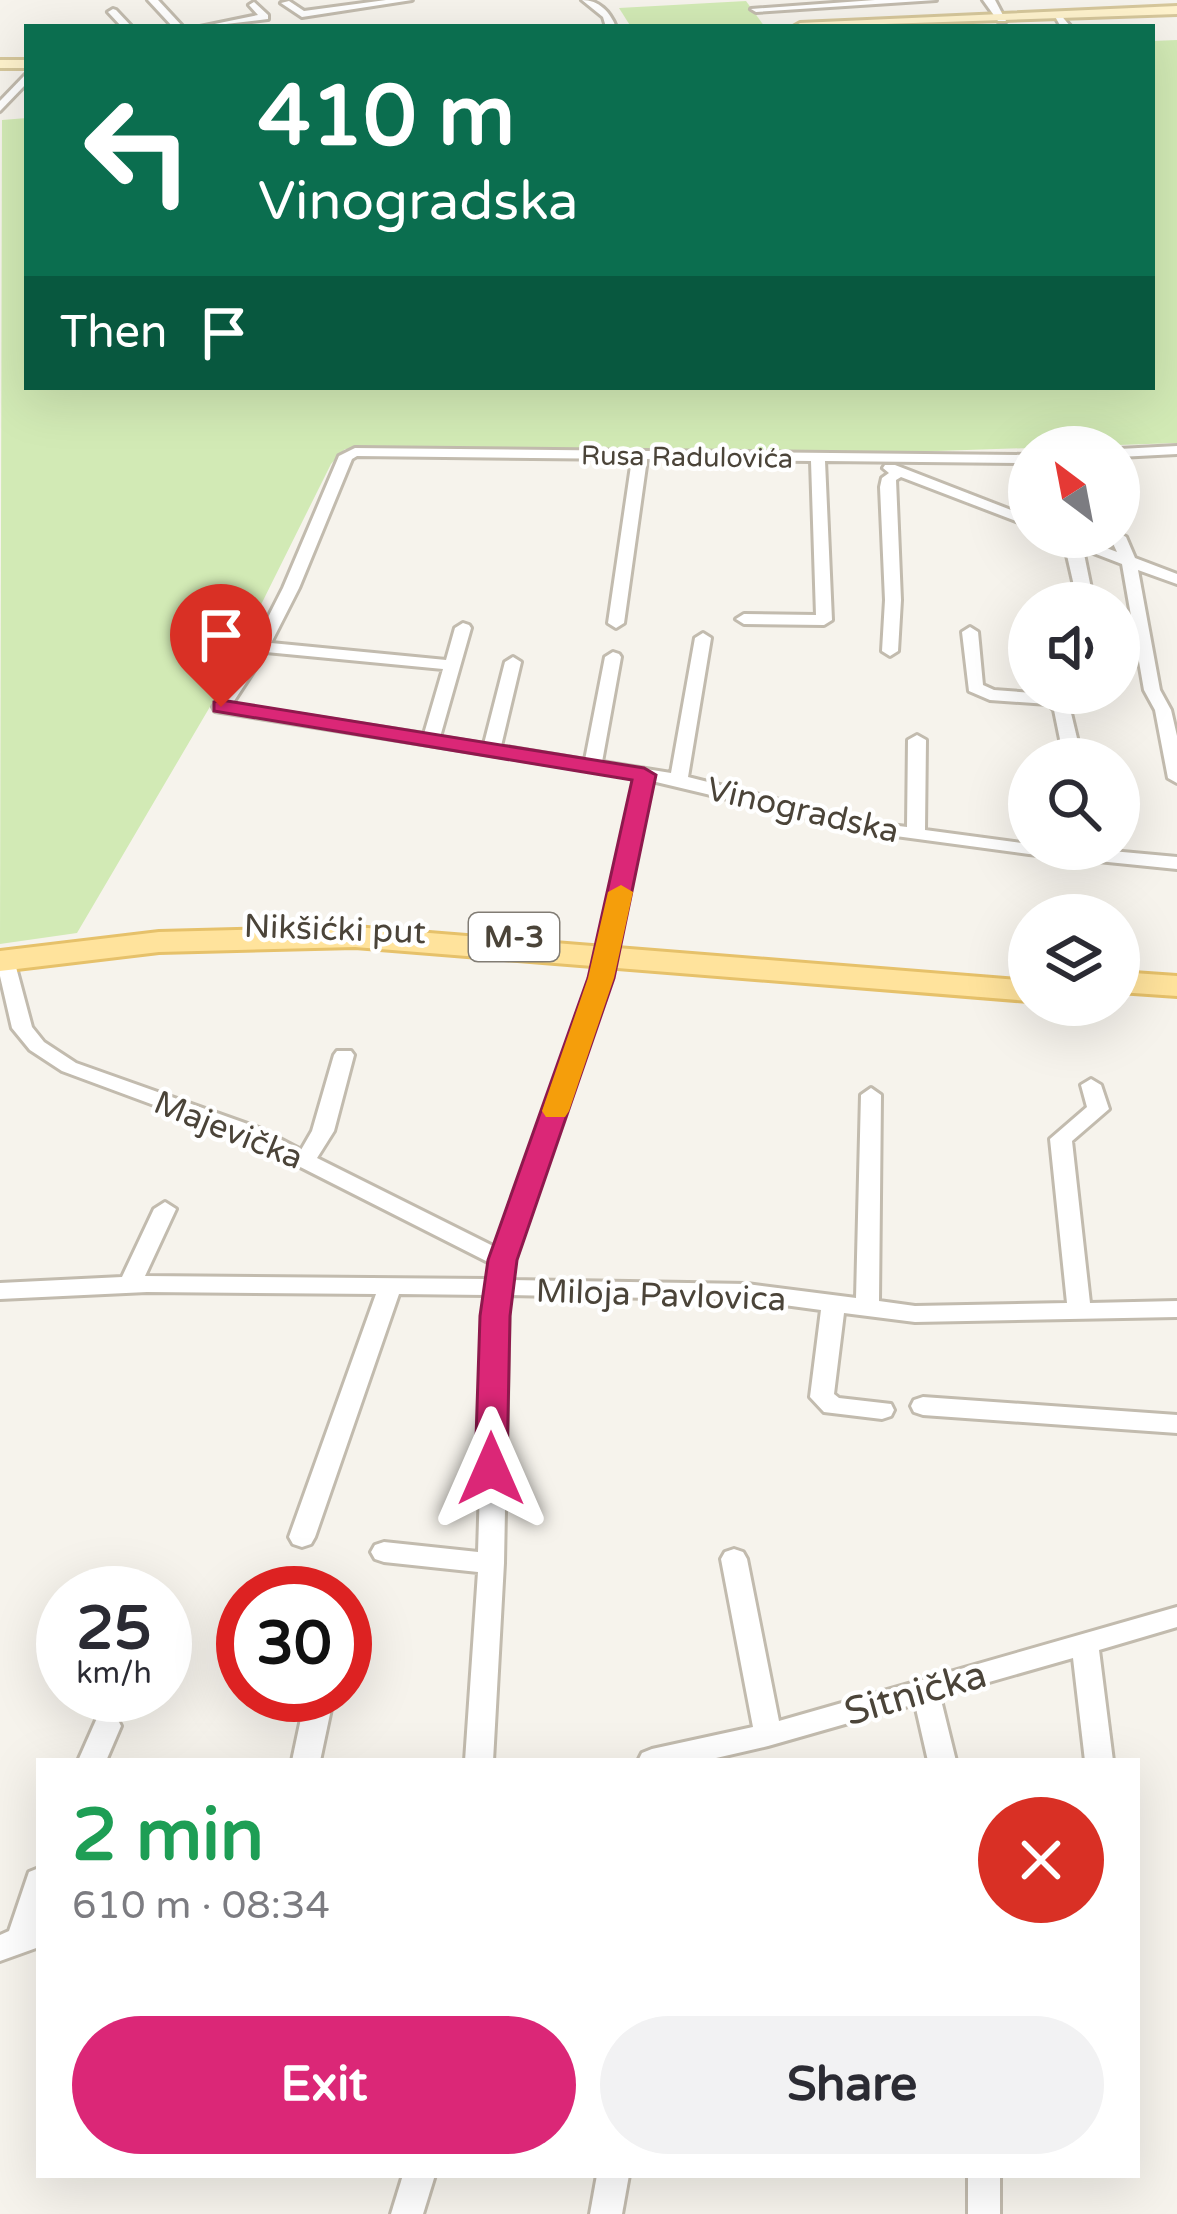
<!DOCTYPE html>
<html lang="en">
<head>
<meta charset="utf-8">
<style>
  :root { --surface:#fff; --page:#f2f2f3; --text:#2b2b33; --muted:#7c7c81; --accent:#db2777 }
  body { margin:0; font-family:"Varela Round",sans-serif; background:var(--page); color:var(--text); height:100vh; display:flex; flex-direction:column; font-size:45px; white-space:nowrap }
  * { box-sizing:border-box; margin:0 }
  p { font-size:39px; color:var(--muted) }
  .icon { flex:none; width:66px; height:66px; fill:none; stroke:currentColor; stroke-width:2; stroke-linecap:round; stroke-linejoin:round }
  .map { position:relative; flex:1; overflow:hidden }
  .panel { position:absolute; left:36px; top:1758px; width:1104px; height:420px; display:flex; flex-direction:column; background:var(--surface); border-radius:0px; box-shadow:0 12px 48px #0002 }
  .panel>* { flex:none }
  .banner { position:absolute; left:24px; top:24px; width:1131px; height:366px; border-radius:0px; box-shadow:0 12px 48px #0002; background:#0b6e4f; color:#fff; overflow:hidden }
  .needle { width:78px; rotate:328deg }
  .tools { position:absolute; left:1008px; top:426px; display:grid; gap:24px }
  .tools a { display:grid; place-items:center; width:132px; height:132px; border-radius:50%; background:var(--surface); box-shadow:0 12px 48px #0002; font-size:60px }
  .speed { position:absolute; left:36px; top:1566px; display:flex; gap:24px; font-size:60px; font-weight:700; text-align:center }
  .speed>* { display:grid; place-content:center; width:156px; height:156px; border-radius:50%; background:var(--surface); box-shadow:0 12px 48px #0002; line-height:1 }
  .speed small { font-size:30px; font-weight:400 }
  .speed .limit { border:18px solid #d22; background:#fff; color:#111 }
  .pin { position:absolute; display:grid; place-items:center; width:102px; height:102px; color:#fff; margin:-123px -51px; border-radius:50% 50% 50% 0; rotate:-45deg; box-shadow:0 0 12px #0007 }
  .pin .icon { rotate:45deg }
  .me { position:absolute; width:132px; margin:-66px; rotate:0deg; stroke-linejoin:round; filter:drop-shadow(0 0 9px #0008) }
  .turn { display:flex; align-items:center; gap:42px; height:252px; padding:0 36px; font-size:54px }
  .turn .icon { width:156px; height:156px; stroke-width:2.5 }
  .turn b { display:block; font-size:84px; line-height:102px }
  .then { display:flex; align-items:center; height:114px; padding:0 36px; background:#0003; gap:24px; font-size:45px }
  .round { display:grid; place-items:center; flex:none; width:126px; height:126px; border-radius:63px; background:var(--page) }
  .head { display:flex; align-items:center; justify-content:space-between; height:204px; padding:0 36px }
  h1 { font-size:72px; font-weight:800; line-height:90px; color:#1e9e55 }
  .button { display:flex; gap:24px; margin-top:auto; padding:24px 36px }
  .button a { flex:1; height:138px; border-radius:72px; background:var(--accent); color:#fff; font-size:48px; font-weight:800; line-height:138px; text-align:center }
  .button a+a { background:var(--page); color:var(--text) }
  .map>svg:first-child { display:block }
  .green { fill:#d2eab5 }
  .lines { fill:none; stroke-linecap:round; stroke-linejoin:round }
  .minor-casing { stroke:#c2bbae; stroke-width:6 }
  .tertiary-casing { stroke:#c2bbae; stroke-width:6 }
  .secondary-casing { stroke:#d6c79b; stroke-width:6 }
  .primary-casing { stroke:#e6c16a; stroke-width:6 }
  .minor { fill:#fff; fill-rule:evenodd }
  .tertiary { fill:#fff; fill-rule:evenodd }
  .secondary { fill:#fff3cd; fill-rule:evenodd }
  .primary { fill:#ffe39c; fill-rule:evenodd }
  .route { fill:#db2777; stroke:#8e194d; stroke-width:3 }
  .slow { fill:#f59e0b }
  .labels { text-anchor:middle; stroke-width:9; stroke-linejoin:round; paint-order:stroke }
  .far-street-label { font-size:27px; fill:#4b4439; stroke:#fff }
  .shield { fill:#fff; stroke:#817c74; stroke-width:3 }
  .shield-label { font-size:30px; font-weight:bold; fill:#4b4439 }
  .street-label { font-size:33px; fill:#4b4439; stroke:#fff }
  .near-street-label { font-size:39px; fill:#4b4439; stroke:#fff }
</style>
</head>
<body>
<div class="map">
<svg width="1177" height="2214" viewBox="0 0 1177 2214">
  <rect width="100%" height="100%" fill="#f6f3ec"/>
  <g class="green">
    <path d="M746,1L765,27H631L619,8Z"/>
    <path d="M1177,40V443L850,454L345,449L331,464L211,705L77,933L0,944L2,120L27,118V387H1152V41Z"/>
  </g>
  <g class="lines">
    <g class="minor-casing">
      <g id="minor">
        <path d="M148,0H158L183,27H173Z"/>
        <path d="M386,0H412L302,17L281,3L289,1L304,11Z"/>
        <path d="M582,0C599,0 610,12 616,27H606L603,17Z"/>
        <path d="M875,0H936L756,12L751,9Z"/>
        <path d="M254,2L268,15V19L200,27L258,15L249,5Z"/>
        <path d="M113,9L116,10L132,27H122L108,12Z"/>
        <path d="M1053,13H1059L1071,27H1061Z"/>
        <path d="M27,73V83L0,111V101Z"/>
        <path d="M1177,446V454L1119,457V449Z"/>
        <path d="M355,448L1029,455V463L825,461L832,620L824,625L744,624L736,619L744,614L816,615L811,461L647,459L624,623L616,628L608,623L632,459L357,456L352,459L299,588L271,643L446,660L455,628L463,623L469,625L471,628L440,737L484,744L505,662L513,657L521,662L501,746L585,760L605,657L613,652L619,654L621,657L602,762L671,773L695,638L703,633L711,638L688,777L866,822L907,827L908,740L917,735L926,740L925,830L1029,844V849H1090L1177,857V869L1029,854L866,832L652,781L611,978L513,1260L511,1280L747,1284L856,1298L861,1095L871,1088L881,1095L879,1301L915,1306L1067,1303L1050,1139L1087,1107L1081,1085L1091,1079L1101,1085L1109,1109L1072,1141L1090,1303L1177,1301V1317L915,1322L844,1313L834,1394L839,1398L891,1404L894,1410L891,1416L882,1419L824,1412L810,1397L821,1310L747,1300L509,1295L504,1563L493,1761H465L478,1572L384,1562L375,1559L371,1552L375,1545L384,1542L478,1552L486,1295L399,1294L315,1537L311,1544L302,1547L293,1544L289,1537L376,1294L147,1292L0,1299V1283L122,1277L154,1209L165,1202L176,1209L145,1276L488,1279L490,1263L243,1138L62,1071L30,1050L12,1028L0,976V956H13L32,1027L44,1042L76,1063L259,1128L301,1150L312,1131L334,1055L337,1051H351L354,1055L334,1131L317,1158L495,1247L591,978L635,778L215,711L213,707L253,647L283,588L339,456ZM266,652L443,669L424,734L232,704Z"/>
        <path d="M885,465H895L1029,517V526L901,477L896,480L901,600L898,651L890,656L882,651L885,600L880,487L882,478L889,473L883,468Z"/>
        <path d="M1119,533L1126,537L1135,558L1177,574V584L1138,570L1160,690L1171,710L1177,736V783L1168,778L1155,710L1144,690L1122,564L1083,549L1094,603H1078L1066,551L1070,545L1055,537H1077L1117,552L1110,537H1119Z"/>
        <path d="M970,627L978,632L983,685L994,690L1059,695L1070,709L1082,759H1064L1054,710L1048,704L990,700L969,691L962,632Z"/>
        <path d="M923,1397L1177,1415V1433L923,1415L914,1412L911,1406L914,1400Z"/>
        <path d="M734,1549L743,1552L747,1559L779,1721L1177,1607V1627L1099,1650L1113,1761H1085L1073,1658L940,1696L956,1761H928L915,1704L768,1746L703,1761H638L642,1753L652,1749L753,1727L721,1559L725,1552Z"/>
        <path d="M306,1695H334L320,1761H292Z"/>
        <path d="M107,1715L117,1718L121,1726L106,1761H78L97,1718Z"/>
        <path d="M39,1868V1947L0,1961V1935L9,1931L29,1872Z"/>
        <path d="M403,2175H435L423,2214H391Z"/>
        <path d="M597,2175H629L622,2214H590Z"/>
        <rect x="968" y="2175" width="32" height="39"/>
      </g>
    </g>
    <g class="tertiary-casing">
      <path id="tertiary" d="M983,0H995L1006,21H998Z"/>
    </g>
    <g class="secondary-casing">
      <g id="secondary">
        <path d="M1177,6V14L793,27L800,23Z"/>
        <rect x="0" y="60" width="27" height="8"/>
      </g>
    </g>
    <g class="primary-casing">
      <g id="primary">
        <path d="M355,927L1029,981V1001L355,947L159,952L0,971V951L159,932Z"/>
        <path d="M1119,972L1177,976V996L1119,992Z"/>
      </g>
    </g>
    <use href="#minor" class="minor"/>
    <use href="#tertiary" class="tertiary"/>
    <use href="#secondary" class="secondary"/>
    <use href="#primary" class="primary"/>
  </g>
  <path class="route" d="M221,700L644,768L656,775L614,978L517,1260L510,1316L507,1469L502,1477H480L475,1469L480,1316L488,1260L588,978L632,780L214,711V702Z"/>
  <path class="slow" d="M621,885L633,892L614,978L569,1111L565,1117H546L542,1111L588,978L608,892Z"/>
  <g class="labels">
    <g class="far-street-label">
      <text transform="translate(687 457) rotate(1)" y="9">Rusa Radulovića</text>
    </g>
    <rect class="shield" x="469" y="913" width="90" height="48" rx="9"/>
    <g class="shield-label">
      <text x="514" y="947">M-3</text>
    </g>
    <g class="street-label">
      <text transform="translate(803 809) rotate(13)" y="12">Vinogradska</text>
      <text transform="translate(335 928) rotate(2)" y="12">Nikšićki put</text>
      <text transform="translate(229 1129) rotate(22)" y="12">Majevička</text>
      <text transform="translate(661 1294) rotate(2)" y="12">Miloja Pavlovica</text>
    </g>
    <g class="near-street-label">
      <text transform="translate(915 1692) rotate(-16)" y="14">Sitnička</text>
    </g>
  </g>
</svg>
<div class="tools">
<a><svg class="needle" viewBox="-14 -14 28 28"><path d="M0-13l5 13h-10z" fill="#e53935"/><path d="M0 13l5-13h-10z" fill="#7c7c81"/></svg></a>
<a><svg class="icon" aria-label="sound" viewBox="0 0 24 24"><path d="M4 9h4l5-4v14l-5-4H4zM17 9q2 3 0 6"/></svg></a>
<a><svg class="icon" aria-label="search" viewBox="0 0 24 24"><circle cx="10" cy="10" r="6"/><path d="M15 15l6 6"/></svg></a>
<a><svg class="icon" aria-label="layers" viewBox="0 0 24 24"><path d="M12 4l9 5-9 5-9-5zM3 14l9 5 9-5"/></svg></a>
</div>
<div class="speed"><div>25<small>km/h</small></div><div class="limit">30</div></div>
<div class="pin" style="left:221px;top:707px;background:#d93025"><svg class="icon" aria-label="arrive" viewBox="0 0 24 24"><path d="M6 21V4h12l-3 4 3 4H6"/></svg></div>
<svg class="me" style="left:491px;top:1469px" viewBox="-20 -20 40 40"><path d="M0-17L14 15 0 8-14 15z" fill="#db2777" stroke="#fff" stroke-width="4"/></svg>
<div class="banner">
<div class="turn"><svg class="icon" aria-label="left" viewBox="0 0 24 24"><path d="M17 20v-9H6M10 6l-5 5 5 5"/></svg><div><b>410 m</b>Vinogradska</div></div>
<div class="then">Then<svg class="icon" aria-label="arrive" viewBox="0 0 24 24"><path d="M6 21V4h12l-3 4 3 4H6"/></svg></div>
</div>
<section class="panel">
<div class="head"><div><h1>2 min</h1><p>610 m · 08:34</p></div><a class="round" style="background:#d93025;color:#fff"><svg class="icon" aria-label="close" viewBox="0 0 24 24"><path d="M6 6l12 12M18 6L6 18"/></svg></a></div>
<div class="button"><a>Exit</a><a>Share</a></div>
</section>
</div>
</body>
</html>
